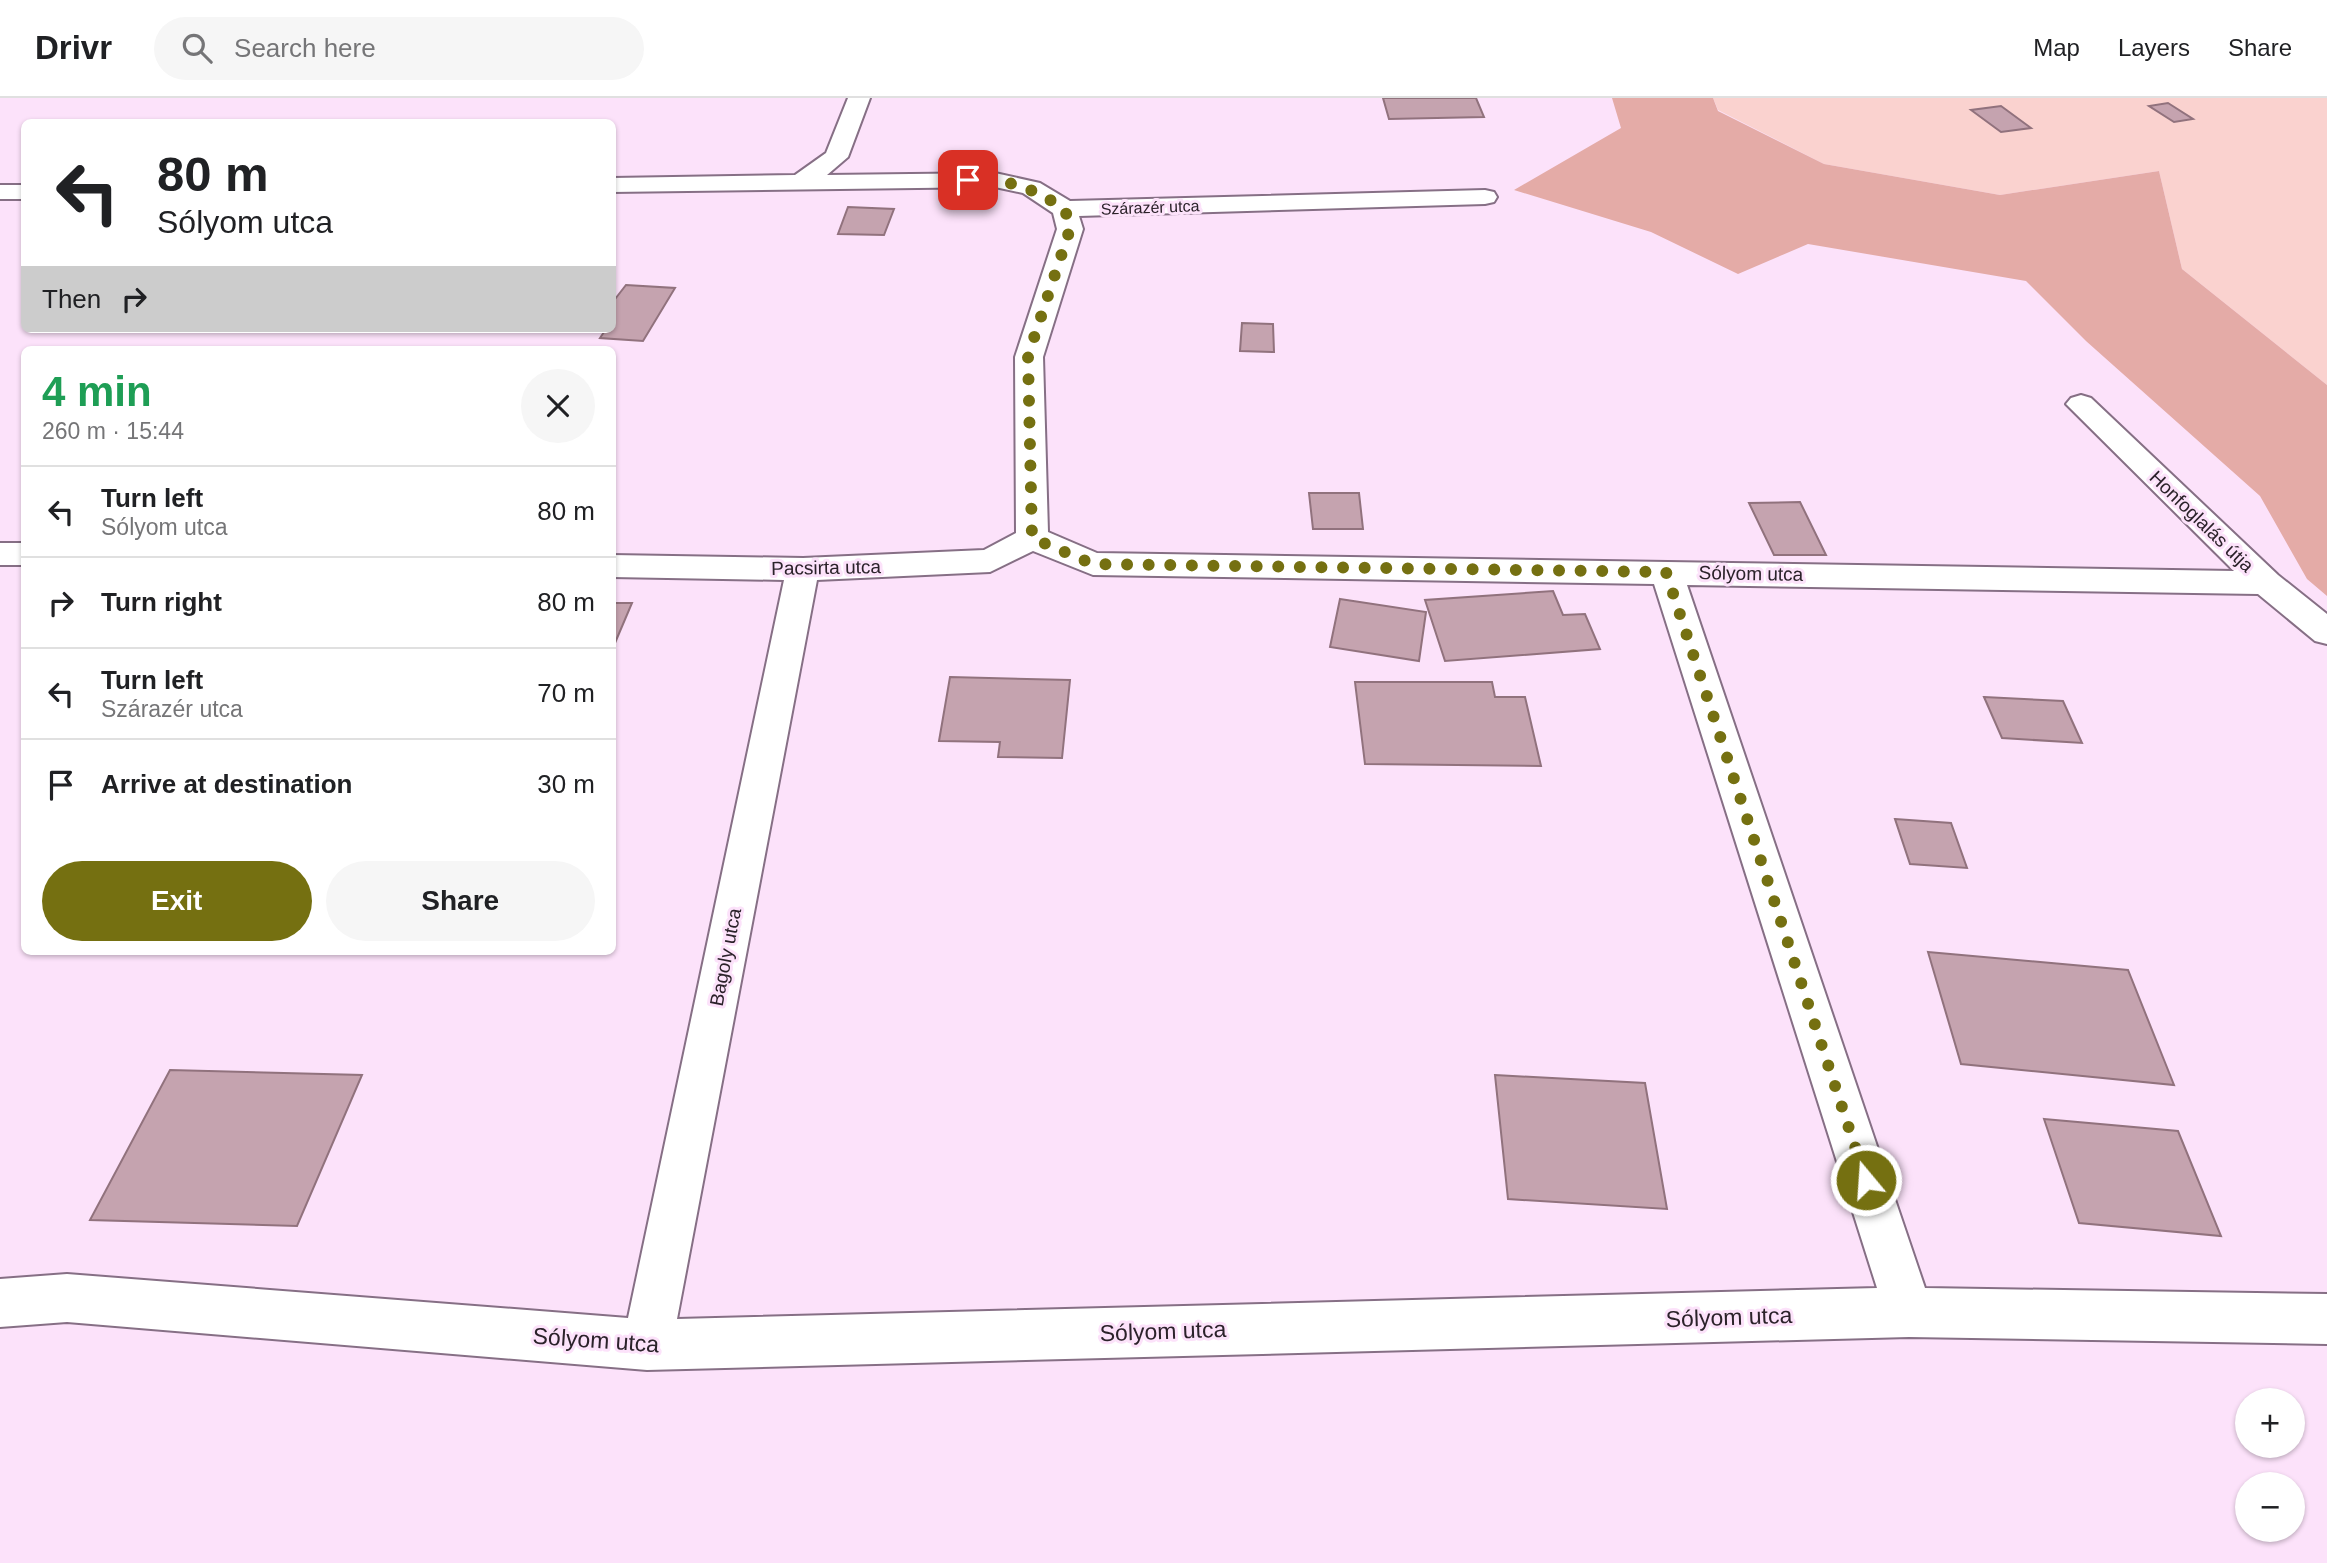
<!DOCTYPE html>
<html lang="en">
<head>
<meta charset="utf-8">
<style>
  :root { --surface:#fff; --page:#f6f6f6; --text:#202124; --muted:#757577; --line:#e0e0e0; --accent:#757011 }
  body { margin:0; font-family:Helvetica,sans-serif; background:var(--page); color:var(--text); height:100vh; display:flex; flex-direction:column; font-size:26px; white-space:nowrap }
  * { box-sizing:border-box; margin:0 }
  p { font-size:23px; color:var(--muted) }
  .icon { flex:none; width:38px; height:38px; fill:none; stroke:currentColor; stroke-width:2; stroke-linecap:round; stroke-linejoin:round }
  .map { position:relative; flex:1; overflow:hidden }
  .sheet { position:absolute; left:21px; top:248px; width:595px; height:609px; display:flex; flex-direction:column; background:var(--surface); border-radius:10px; box-shadow:0 2px 5px #0004 }
  .sheet>* { flex:none }
  .hud { position:absolute; left:21px; top:21px; width:595px; height:214px; border-radius:10px; box-shadow:0 2px 5px #0004; background:#fff; color:var(--text); overflow:hidden }
  .tools { position:absolute; left:2235px; top:1290px; display:grid; gap:14px }
  .tools a { display:grid; place-items:center; width:70px; height:70px; border-radius:50%; background:var(--surface); box-shadow:0 2px 5px #0004; font-size:35px }
  .pin { position:absolute; display:grid; place-items:center; width:60px; height:60px; color:#fff; margin:-30px; border-radius:14px; box-shadow:0 4px 10px #0006 }
  .me { position:absolute; width:77px; margin:-38px; rotate:342deg; stroke-linejoin:round; filter:drop-shadow(0 0 5px #0008) }
  .turn { display:flex; align-items:center; gap:24px; height:147px; padding:0 21px; font-size:32px }
  .turn .icon { width:91px; height:91px; stroke-width:2.5 }
  .turn b { display:block; font-size:49px; line-height:60px }
  .then { display:flex; align-items:center; height:66px; padding:0 21px; background:#0003; gap:14px; font-size:26px }
  .round { display:grid; place-items:center; flex:none; width:74px; height:74px; border-radius:37px; background:var(--page) }
  .head { display:flex; align-items:center; justify-content:space-between; height:119px; padding:0 21px }
  h1 { font-size:42px; font-weight:700; line-height:52px; color:#1e9e55 }
  .button { display:flex; gap:14px; margin-top:auto; padding:14px 21px }
  .button a { flex:1; height:80px; border-radius:42px; background:var(--accent); color:#fff; font-size:28px; font-weight:700; line-height:80px; text-align:center }
  .button a+a { background:var(--page); color:var(--text) }
  ul { padding:0; list-style:none }
  li { display:flex; align-items:center; gap:21px; height:91px; padding:0 21px; border-top:2px solid var(--line) }
  li div { flex:1 }
  li b { display:block; font-size:26px }
  li em { font-style:normal }
  header { display:flex; align-items:center; gap:42px; box-sizing:border-box; height:98px; padding:0 35px; background:var(--surface); border-bottom:2px solid var(--line) }
  header strong { font-size:33px }
  nav { display:flex; gap:38px; margin-inline-start:auto; font-size:24px }
  .search { width:490px; height:63px; background:var(--page); display:flex; align-items:center; gap:18px; box-sizing:border-box; padding:0 24px; border-radius:38px; color:var(--muted); font-size:26px }
  .map>svg:first-child { display:block }
  .green { fill:#fad2cf }
  .forest { fill:#e4aba7 }
  .building { fill:#c5a3af; stroke:#91727d; stroke-width:2 }
  .lines { fill:none; stroke-linecap:round; stroke-linejoin:round }
  .street-casing { stroke:#866f85; stroke-width:4 }
  .street { fill:#fff; fill-rule:evenodd }
  .route { stroke:#757011; stroke-width:12; stroke-dasharray:0 21.6 }
  .labels { text-anchor:middle; stroke-width:6; stroke-linejoin:round; paint-order:stroke }
  .far-street-label { font-size:16px; fill:#2b222a; stroke:#fce2fa }
  .street-label { font-size:19px; fill:#2b222a; stroke:#fce2fa }
  .near-street-label { font-size:23px; fill:#2b222a; stroke:#fce2fa }
</style>
</head>
<body>
<header>
<strong>Drivr</strong>
<div class="search"><svg class="icon" aria-label="search" viewBox="0 0 24 24"><circle cx="10" cy="10" r="6"/><path d="M15 15l6 6"/></svg>Search here</div>
<nav><a>Map</a><a>Layers</a><a>Share</a></nav>
</header>
<div class="map">
<svg width="2327" height="1465" viewBox="0 0 2327 1465">
  <rect width="100%" height="100%" fill="#fce2fa"/>
  <path class="green" d="M1713,0H2327V287L2182,171L2159,73L2000,97L1824,66L1718,12Z"/>
  <path class="forest" d="M1612,0H1713L1718,13L1824,66L2000,97L2159,73L2182,171L2327,287V498L2307,481L2260,398L2086,243L2026,183L1808,146L1738,176L1651,134L1514,92L1621,30Z"/>
  <g class="building">
    <path d="M1383,0H1476L1484,19L1389,21Z"/>
    <path d="M2168,5L2193,21L2174,24L2149,8Z"/>
    <path d="M2001,8L2031,30L2001,34L1971,12Z"/>
    <path d="M848,109L894,111L884,137L838,136Z"/>
    <path d="M626,187L675,190L643,243L600,240L606,231H612V205Z"/>
    <path d="M1242,225L1273,226L1274,254L1240,253Z"/>
    <path d="M1309,395H1359L1363,431H1313Z"/>
    <path d="M1800,404L1826,457H1774L1749,405Z"/>
    <path d="M1553,493L1563,517L1585,516L1600,551L1445,563L1425,502Z"/>
    <path d="M1340,501L1426,514L1419,563L1330,549Z"/>
    <path d="M612,505H632L612,552Z"/>
    <path d="M950,579L1070,582L1062,660L998,659L1000,644L939,643Z"/>
    <path d="M1355,584H1492L1495,599H1525L1541,668L1365,666Z"/>
    <path d="M1984,599L2063,603L2082,645L2002,640Z"/>
    <path d="M1895,721L1951,725L1967,770L1910,766Z"/>
    <path d="M1928,854L2128,872L2174,987L1961,966Z"/>
    <path d="M170,972L362,977L297,1128L90,1122Z"/>
    <path d="M1495,977L1645,985L1667,1111L1508,1101Z"/>
    <path d="M2044,1021L2178,1033L2221,1138L2079,1125Z"/>
  </g>
  <g class="lines">
    <g class="street-casing">
      <g id="street">
        <path d="M848,0H870L848,59L827,77L995,75L1040,85L1070,103L1485,92L1494,94L1497,99L1494,104L1485,106L1079,118L1083,131L1043,259L1048,434L1097,455L2234,473L2066,306L2071,300L2081,297L2091,300L2278,477L2327,516V546L2315,543L2258,496L1687,487L1925,1190L2327,1196V1246L1909,1239L647,1272L67,1224L0,1229V1181L67,1176L628,1220L784,482L612,479V457L803,460L984,452L1016,435L1015,259L1057,131L1053,115L1023,95L995,89L612,94V80L795,77L826,55ZM1033,453L1093,477L1654,486L1877,1190L677,1221L817,482L990,474Z"/>
        <rect x="0" y="87" width="24" height="14"/>
        <rect x="0" y="445" width="24" height="22"/>
      </g>
    </g>
    <use href="#street" class="street"/>
  </g>
  <g class="lines">
    <path class="route" d="M968,82C1010,81 1030,89 1065,111L1070,131L1028,258L1032,440L1093,466L1666,474L1866,1082"/>
  </g>
  <g class="labels">
    <g class="far-street-label">
      <text transform="translate(1150 109) rotate(-2)" y="6">Szárazér utca</text>
    </g>
    <g class="street-label">
      <text transform="translate(2202 423) rotate(44)" y="7">Honfoglalás útja</text>
      <text transform="translate(826 469) rotate(-1)" y="7">Pacsirta utca</text>
      <text transform="translate(1751 475) rotate(1)" y="7">Sólyom utca</text>
      <text transform="translate(725 859) rotate(-79)" y="7">Bagoly utca</text>
    </g>
    <g class="near-street-label">
      <text transform="translate(1729 1219) rotate(-2)" y="8">Sólyom utca</text>
      <text transform="translate(1163 1233) rotate(-2)" y="8">Sólyom utca</text>
      <text transform="translate(596 1242) rotate(4)" y="8">Sólyom utca</text>
    </g>
  </g>
</svg>
<div class="tools">
<a>+</a>
<a>−</a>
</div>
<div class="pin" style="left:968px;top:82px;background:#d93025"><svg class="icon" aria-label="arrive" viewBox="0 0 24 24"><path d="M6 21V4h12l-3 4 3 4H6"/></svg></div>
<svg class="me" style="left:1866px;top:1082px" viewBox="-20 -20 40 40"><circle r="17" fill="#757011" stroke="#fff" stroke-width="3"/><path d="M0-11L8 9 0 5-8 9z" fill="#fff"/></svg>
<div class="hud">
<div class="turn"><svg class="icon" aria-label="left" viewBox="0 0 24 24"><path d="M17 20v-9H6M10 6l-5 5 5 5"/></svg><div><b>80 m</b>Sólyom utca</div></div>
<div class="then">Then<svg class="icon" aria-label="right" viewBox="0 0 24 24"><path d="M7 20v-9h11M14 6l5 5-5 5"/></svg></div>
</div>
<section class="sheet">
<div class="head"><div><h1>4 min</h1><p>260 m · 15:44</p></div><a class="round"><svg class="icon" aria-label="close" viewBox="0 0 24 24"><path d="M6 6l12 12M18 6L6 18"/></svg></a></div>
<ul>
<li><svg class="icon" aria-label="left" viewBox="0 0 24 24"><path d="M17 20v-9H6M10 6l-5 5 5 5"/></svg><div><b>Turn left</b><p>Sólyom utca</p></div><em>80 m</em></li>
<li><svg class="icon" aria-label="right" viewBox="0 0 24 24"><path d="M7 20v-9h11M14 6l5 5-5 5"/></svg><div><b>Turn right</b></div><em>80 m</em></li>
<li><svg class="icon" aria-label="left" viewBox="0 0 24 24"><path d="M17 20v-9H6M10 6l-5 5 5 5"/></svg><div><b>Turn left</b><p>Szárazér utca</p></div><em>70 m</em></li>
<li><svg class="icon" aria-label="arrive" viewBox="0 0 24 24"><path d="M6 21V4h12l-3 4 3 4H6"/></svg><div><b>Arrive at destination</b></div><em>30 m</em></li>
</ul>
<div class="button"><a>Exit</a><a>Share</a></div>
</section>
</div>
</body>
</html>
